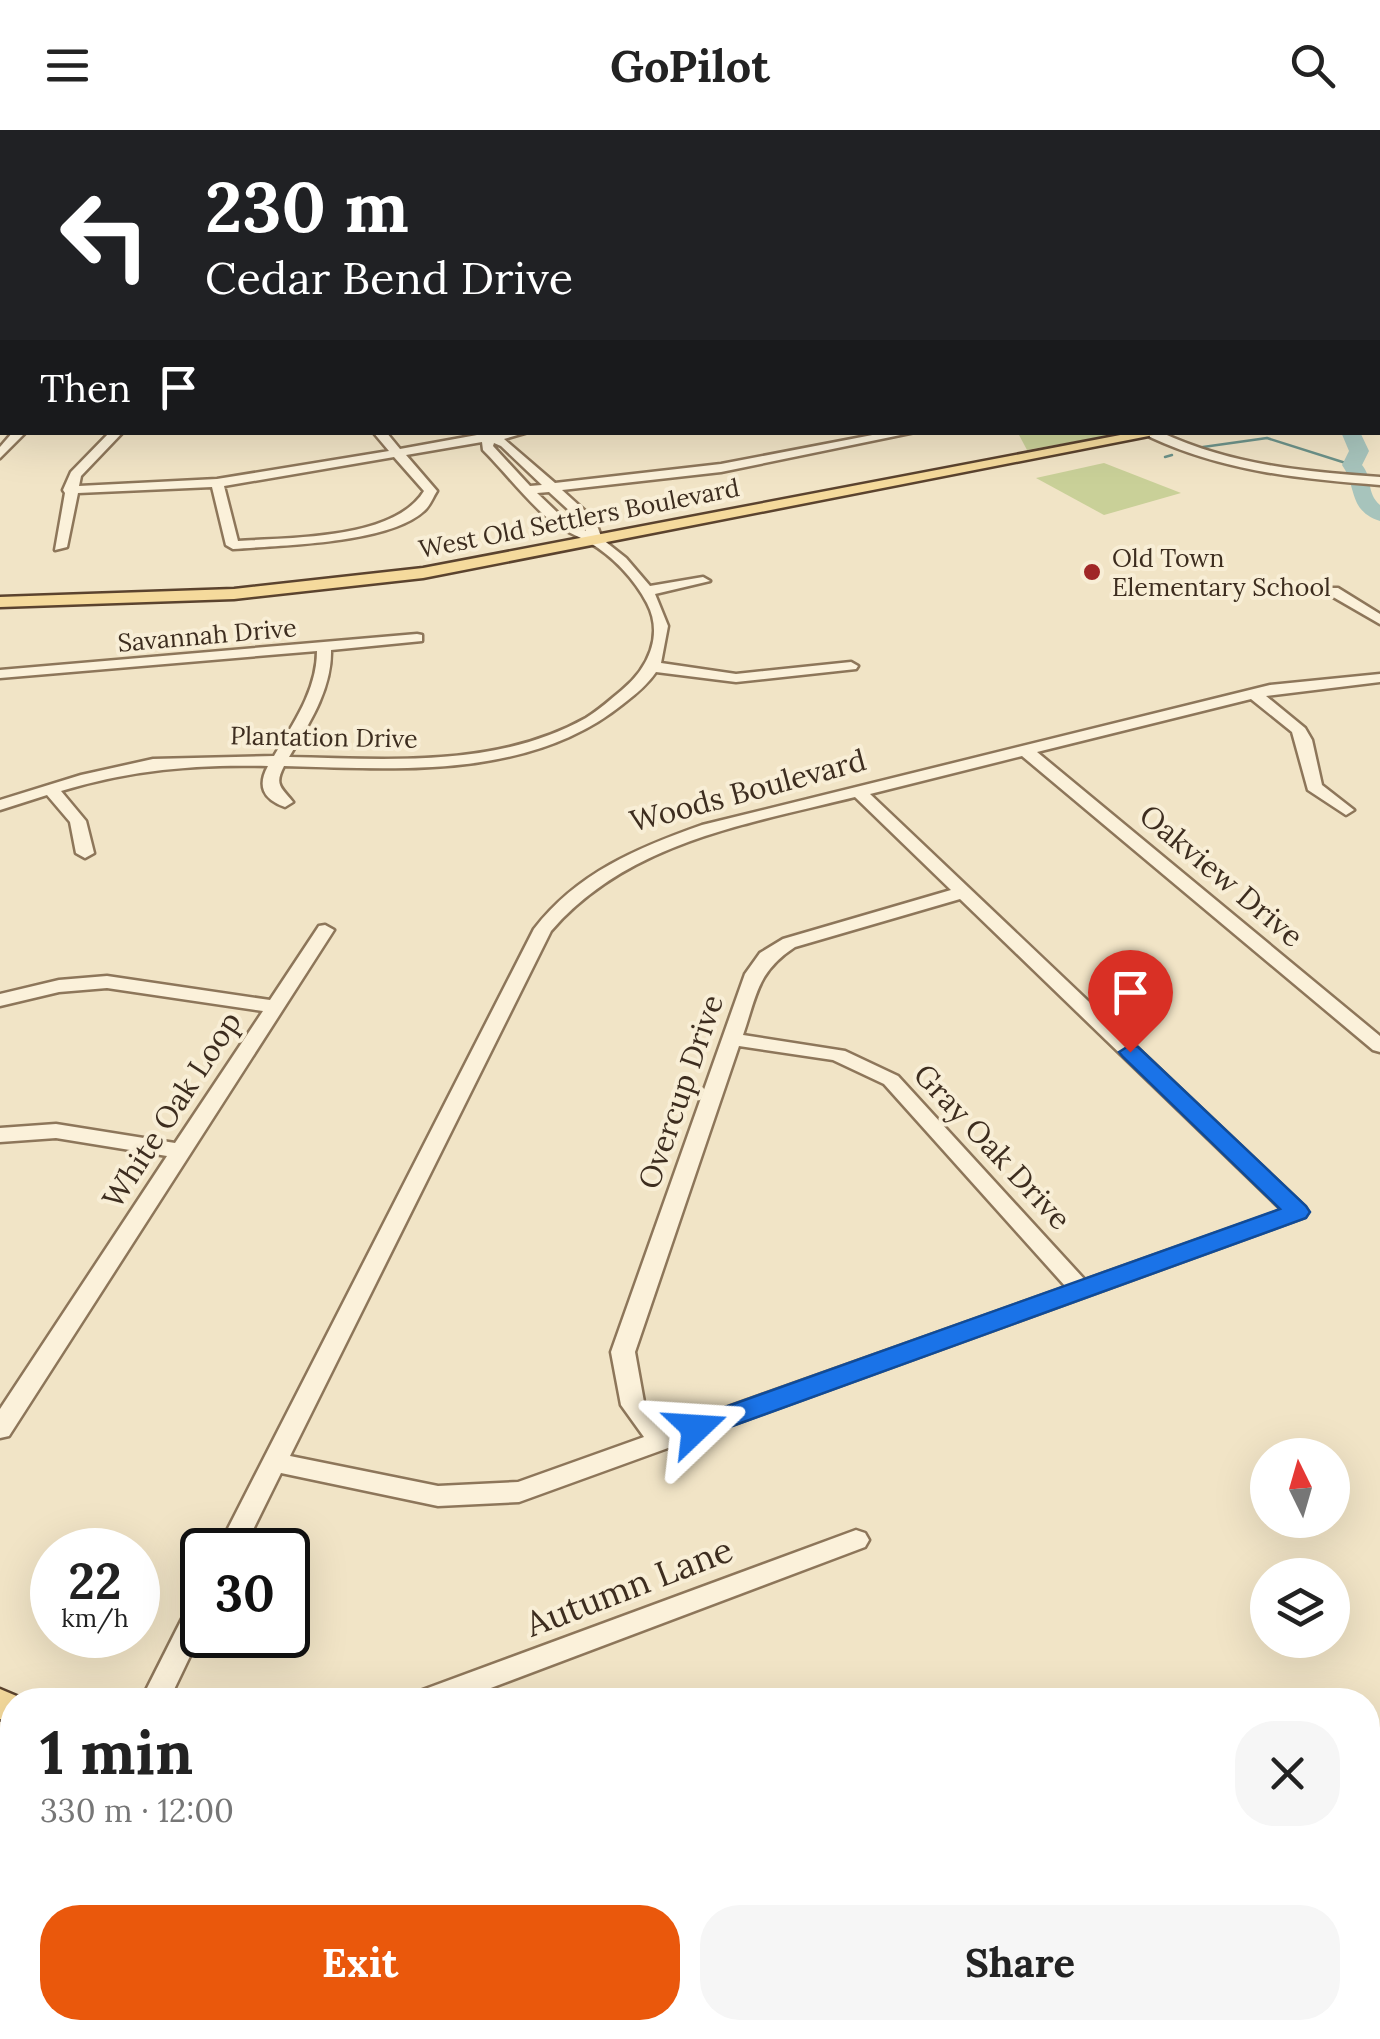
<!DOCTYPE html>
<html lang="en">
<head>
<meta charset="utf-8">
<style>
  :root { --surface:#fff; --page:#f6f6f6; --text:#222; --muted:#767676; --accent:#ea580c }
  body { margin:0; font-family:Lora,serif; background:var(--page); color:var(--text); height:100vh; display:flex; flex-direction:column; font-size:38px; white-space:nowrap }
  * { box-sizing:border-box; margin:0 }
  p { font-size:32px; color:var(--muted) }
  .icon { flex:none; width:55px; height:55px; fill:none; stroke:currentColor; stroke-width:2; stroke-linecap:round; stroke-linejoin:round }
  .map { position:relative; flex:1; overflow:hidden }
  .side { position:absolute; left:0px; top:1558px; width:1380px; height:352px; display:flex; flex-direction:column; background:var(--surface); border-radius:40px 40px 0 0; box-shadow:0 10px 40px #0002 }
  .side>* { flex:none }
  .top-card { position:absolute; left:0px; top:0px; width:1380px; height:305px; box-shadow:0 10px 40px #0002; background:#202124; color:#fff; overflow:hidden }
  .needle { width:65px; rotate:355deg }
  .tools { position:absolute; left:1250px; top:1308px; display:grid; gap:20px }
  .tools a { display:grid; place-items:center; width:100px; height:100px; border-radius:50%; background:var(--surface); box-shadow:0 10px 40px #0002; font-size:50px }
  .speed { position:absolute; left:30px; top:1398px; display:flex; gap:20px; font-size:50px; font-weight:700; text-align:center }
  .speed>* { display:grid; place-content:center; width:130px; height:130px; border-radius:50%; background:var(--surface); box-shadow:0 10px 40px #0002; line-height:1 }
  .speed small { font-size:25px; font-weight:400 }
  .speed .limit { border:5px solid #111; border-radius:15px; background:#fff; color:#111 }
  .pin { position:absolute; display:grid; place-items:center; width:85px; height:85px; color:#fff; margin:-102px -42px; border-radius:50% 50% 50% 0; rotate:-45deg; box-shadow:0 0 10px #0007 }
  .pin .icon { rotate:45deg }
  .me { position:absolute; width:110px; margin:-55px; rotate:70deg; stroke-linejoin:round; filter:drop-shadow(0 0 8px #0008) }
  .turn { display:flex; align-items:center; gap:35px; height:210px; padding:0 40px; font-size:45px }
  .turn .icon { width:130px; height:130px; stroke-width:2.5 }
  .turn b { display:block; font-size:70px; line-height:85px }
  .then { display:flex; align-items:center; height:95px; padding:0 40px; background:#0003; gap:20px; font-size:38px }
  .round { display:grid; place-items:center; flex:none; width:105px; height:105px; border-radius:40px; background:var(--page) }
  .overview { display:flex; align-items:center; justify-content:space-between; height:170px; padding:0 40px }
  h1 { font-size:60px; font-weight:700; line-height:75px }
  .action { display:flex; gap:20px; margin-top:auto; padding:20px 40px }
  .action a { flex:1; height:115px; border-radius:40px; background:var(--accent); color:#fff; font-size:40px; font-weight:700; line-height:115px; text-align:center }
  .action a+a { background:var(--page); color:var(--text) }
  header { display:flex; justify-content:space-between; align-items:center; height:130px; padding:0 40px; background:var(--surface); font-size:45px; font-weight:700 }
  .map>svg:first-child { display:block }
  .green { fill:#c9d098 }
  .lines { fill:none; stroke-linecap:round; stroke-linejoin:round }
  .stream { stroke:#6d938a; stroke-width:2.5 }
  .river { fill:#a7c4bc; fill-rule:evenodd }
  .minor-casing { stroke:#8d765a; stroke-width:5 }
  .major-casing { stroke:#5b432e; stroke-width:5 }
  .minor { fill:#fbf1da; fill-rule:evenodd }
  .major { fill:#f5da9c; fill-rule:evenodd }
  .route { fill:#1a73e8; stroke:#114b97; stroke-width:2.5 }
  .poi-dot { fill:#a02727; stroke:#f8eed6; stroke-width:4 }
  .labels { text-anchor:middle; stroke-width:8; stroke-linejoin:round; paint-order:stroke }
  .far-street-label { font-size:25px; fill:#3d2d1f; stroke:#f8eed6 }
  .far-poi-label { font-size:25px; fill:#3d2d1f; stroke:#f8eed6; text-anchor:start }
  .street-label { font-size:30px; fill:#3d2d1f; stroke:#f8eed6 }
  .near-street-label { font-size:35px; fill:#3d2d1f; stroke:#f8eed6 }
</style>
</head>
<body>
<header><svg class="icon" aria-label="menu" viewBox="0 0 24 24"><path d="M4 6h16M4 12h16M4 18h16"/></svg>GoPilot<svg class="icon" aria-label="search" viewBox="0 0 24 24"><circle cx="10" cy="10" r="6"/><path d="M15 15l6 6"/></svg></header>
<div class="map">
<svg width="1380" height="1909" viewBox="0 0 1380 1909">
  <rect width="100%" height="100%" fill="#f1e4c6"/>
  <g class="green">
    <path d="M1018,303H1122L1027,320Z"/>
    <path d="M1104,333L1181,363L1104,385L1036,348Z"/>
  </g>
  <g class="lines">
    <g class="stream">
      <path d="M1203,317L1267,308L1352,335"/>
      <path d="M1165,327L1172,325"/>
    </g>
    <g class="river">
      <path d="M1042,0H1076L1078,2H1044Z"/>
      <path d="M1341,302H1360L1369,321L1362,335C1373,348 1366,363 1380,375V391C1348,381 1357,356 1342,335L1349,321Z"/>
    </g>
    <g class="minor-casing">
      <g id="minor">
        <path d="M183,0H193L194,2H185Z"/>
        <path d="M572,0H582L583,2H574Z"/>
        <path d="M1378,99L1380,100V107L1378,106Z"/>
        <path d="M13,302H26L0,328V317Z"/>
        <path d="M110,302H123L81,346L79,356L217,349L389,321L373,302H386L400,319L488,303L528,302L504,309L555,353L721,334L888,302H915L721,342L562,360L595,390L602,409L626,428L650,456L703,447L710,451L655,464L668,496L661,533L736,544L851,532L858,536L856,539L736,552L656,542C647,555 636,564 623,574C529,650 398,639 284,636C274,655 281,657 293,672L285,677C263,669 257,656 268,636C196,634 130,640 61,661L86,691L94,723L85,728L76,723L70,692L47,665L0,680V670L81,645L153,629L274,626C293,594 317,560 317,521L0,548V540L417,504L422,505V511L331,520C332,559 309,594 289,627C388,629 497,638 586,588C599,580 611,569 622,560C648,539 664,505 647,473C635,450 613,426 590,413C577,405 563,401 551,391C526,370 506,343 483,320L482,312L406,325L437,361C433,367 430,376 424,381C388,414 282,415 233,419L226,415L212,357L78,363L67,417L55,420L65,363L63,360L71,342ZM494,313L501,316L542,355L530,356L493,316ZM394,327L424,361C394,410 291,407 238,411L224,356ZM549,362L584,394L586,401L561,386L537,363Z"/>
        <path d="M1149,302H1160C1231,335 1304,342 1380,347V355C1300,349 1223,341 1150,307Z"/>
        <path d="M1328,458H1338L1380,484V494L1328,464Z"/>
        <path d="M1380,544V552L1266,566L1305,598L1312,610L1322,655L1354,680L1346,685L1308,660L1292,602L1251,569L1037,622L1380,906V922L1373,920L1022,626L870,664L1305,1077L1308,1082L1305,1087L519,1372L438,1376L281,1343L243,1420H217L534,799C577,743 637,718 702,695L1270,555ZM855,667L951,760L783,809L760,823L745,844L611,1222L621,1275L644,1307L518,1352L438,1356L290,1326L551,801C628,712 747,694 855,667ZM960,769L1282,1080L1085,1150L898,946L845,921L743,905C757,864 757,842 795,817ZM739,916L833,930L884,954L1066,1157L666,1299L644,1272L635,1222Z"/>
        <path d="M325,795L334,800L9,1306L0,1308V1279L167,1026L56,1008L0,1012V998L56,994L175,1013L263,881L107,858L59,862L0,876V864L59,850L107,846L270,870L319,796Z"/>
        <path d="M856,1400L865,1403L869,1410L865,1417L459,1570H413L417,1562Z"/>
        <path d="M202,1464V1501L169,1570H141L193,1467Z"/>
        <path d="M12,1641V1667L0,1669V1643Z"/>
        <path d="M1380,1671V1699L1368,1704V1676Z"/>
        <path d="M1093,1898H1127L1122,1909H1088Z"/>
        <path d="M1261,1898H1307L1312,1909H1266Z"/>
      </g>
    </g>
    <g class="major-casing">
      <g id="major">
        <rect x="1378" y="257" width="2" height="8"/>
        <path d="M1136,302H1169L423,448L234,469L0,477V467L234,459L423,438Z"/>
        <path d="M0,1559L26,1570H12V1593L0,1589Z"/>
        <path d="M483,1898H533L538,1909H488Z"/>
      </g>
    </g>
    <use href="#minor" class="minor"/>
    <use href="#major" class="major"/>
  </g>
  <path class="route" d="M1130,915L1138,917L1306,1076L1310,1082L1306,1088L705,1306H686L682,1298L686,1291L1280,1079L1123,927L1119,922Z"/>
  <circle class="poi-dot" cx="1092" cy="442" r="10"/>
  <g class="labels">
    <g class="far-street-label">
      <text transform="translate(579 388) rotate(-11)" y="9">West Old Settlers Boulevard</text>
      <text transform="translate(207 505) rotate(-5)" y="9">Savannah Drive</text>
      <text transform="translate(324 607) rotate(1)" y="9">Plantation Drive</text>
    </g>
    <g class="far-poi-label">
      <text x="1112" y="437">Old Town<tspan x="1112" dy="29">Elementary School</tspan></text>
    </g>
    <g class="street-label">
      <text transform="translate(748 661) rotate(-15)" y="10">Woods Boulevard</text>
      <text transform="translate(1221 746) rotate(40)" y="10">Oakview Drive</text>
      <text transform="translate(681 962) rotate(-71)" y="10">Overcup Drive</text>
      <text transform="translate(172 980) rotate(-57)" y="10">White Oak Loop</text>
      <text transform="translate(992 1017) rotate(47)" y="10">Gray Oak Drive</text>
    </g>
    <g class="near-street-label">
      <text transform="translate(629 1457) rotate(-21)" y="12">Autumn Lane</text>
    </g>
  </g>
</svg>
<div class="tools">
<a><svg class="needle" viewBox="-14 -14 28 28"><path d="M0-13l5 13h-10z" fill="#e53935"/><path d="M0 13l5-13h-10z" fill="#767676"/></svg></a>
<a><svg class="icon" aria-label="layers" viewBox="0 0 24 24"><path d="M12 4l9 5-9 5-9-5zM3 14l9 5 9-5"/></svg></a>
</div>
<div class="speed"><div>22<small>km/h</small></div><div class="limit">30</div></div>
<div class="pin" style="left:1130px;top:922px;background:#d93025"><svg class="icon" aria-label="arrive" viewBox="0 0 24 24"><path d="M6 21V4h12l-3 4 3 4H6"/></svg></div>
<svg class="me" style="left:696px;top:1298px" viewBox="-20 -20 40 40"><path d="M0-17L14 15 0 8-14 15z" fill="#1a73e8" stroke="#fff" stroke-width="4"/></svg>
<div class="top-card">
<div class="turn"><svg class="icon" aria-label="left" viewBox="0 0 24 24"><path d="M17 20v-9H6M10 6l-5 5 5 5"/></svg><div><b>230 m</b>Cedar Bend Drive</div></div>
<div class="then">Then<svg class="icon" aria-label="arrive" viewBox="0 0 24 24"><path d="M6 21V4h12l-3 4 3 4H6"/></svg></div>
</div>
<section class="side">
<div class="overview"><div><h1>1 min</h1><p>330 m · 12:00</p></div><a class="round"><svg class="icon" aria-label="close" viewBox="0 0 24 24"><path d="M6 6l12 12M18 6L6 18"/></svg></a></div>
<div class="action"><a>Exit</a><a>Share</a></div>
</section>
</div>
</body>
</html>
